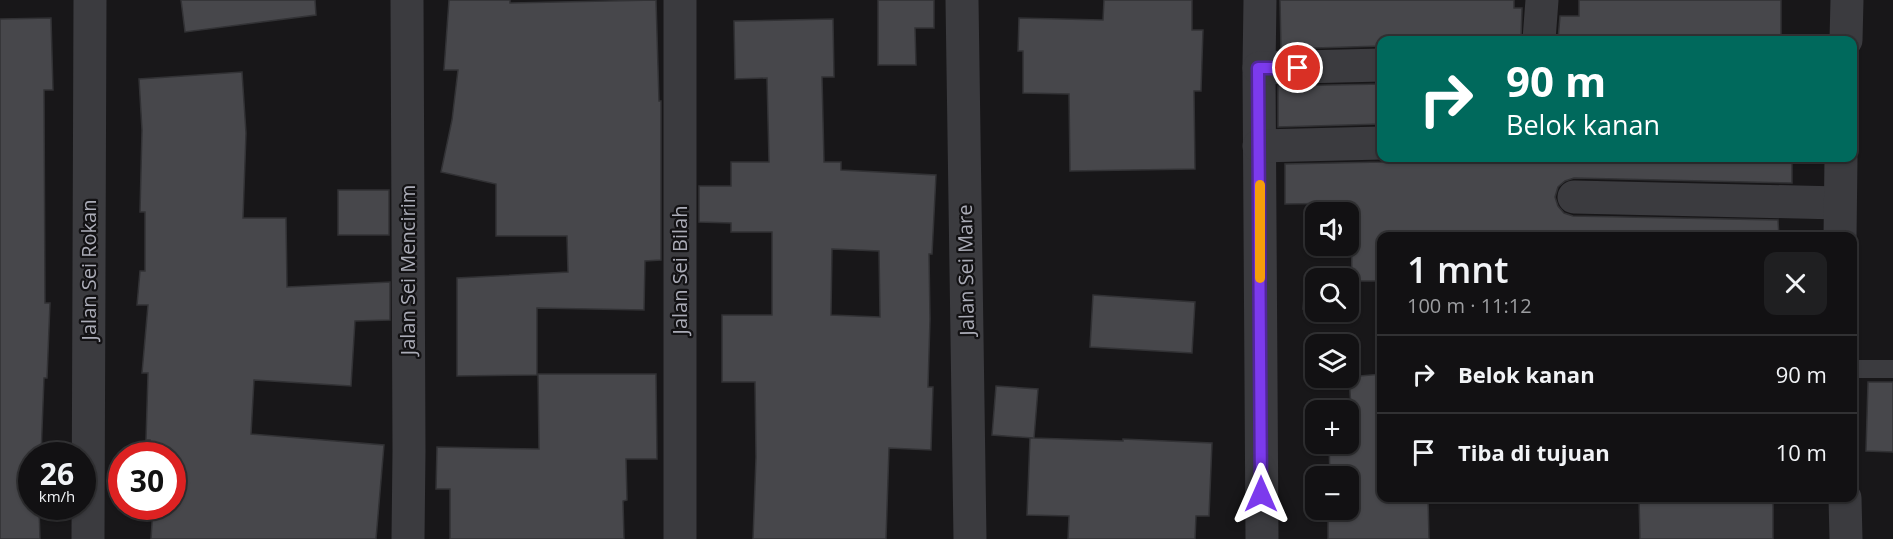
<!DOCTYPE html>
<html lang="id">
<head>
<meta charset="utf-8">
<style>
  :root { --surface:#121113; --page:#1f1f21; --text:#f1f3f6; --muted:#9c9da0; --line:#313133 }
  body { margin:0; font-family:"Open Sans",sans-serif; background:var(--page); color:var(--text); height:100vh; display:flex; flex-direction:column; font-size:22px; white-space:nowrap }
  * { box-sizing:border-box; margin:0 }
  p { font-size:20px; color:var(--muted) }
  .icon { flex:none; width:33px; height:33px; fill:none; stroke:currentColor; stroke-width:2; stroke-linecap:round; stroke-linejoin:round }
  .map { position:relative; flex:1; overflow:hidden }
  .drawer { position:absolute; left:1377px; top:232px; width:480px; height:270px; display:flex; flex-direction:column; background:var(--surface); border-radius:12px; box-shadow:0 2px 4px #0004,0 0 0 2px var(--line) }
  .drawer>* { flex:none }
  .guide { position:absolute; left:1377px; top:36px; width:480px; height:126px; border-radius:12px; box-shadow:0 2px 4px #0004,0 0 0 2px var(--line); background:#00695c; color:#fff; overflow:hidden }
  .controls { position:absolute; left:1305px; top:202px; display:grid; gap:12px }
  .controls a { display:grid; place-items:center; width:54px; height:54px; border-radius:12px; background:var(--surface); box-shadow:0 2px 4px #0004,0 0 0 2px var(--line); font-size:30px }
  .speed { position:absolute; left:18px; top:442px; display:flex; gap:12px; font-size:30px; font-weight:700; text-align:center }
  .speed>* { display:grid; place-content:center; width:78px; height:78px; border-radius:50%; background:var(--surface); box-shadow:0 2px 4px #0004,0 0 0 2px var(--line); line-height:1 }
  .speed small { font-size:15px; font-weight:400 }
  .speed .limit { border:9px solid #d22; background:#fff; color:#111 }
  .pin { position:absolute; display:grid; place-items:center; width:51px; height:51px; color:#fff; margin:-26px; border:3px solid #fff; border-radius:50%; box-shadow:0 2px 6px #0007 }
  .me { position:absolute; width:66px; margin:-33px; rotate:0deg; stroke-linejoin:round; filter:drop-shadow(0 0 4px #0008) }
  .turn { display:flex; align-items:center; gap:21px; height:126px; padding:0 30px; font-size:27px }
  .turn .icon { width:78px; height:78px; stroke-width:2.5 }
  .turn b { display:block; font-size:42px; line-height:51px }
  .round { display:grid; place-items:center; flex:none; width:63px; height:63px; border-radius:12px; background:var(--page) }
  .headline { display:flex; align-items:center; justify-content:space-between; height:102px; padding:0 30px }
  h1 { font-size:36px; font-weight:600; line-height:45px }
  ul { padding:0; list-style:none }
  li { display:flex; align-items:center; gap:18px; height:78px; padding:0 30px; border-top:2px solid var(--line) }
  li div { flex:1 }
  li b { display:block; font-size:22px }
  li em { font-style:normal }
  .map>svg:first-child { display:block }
  .building { fill:#47474b; stroke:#323235; stroke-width:1.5; fill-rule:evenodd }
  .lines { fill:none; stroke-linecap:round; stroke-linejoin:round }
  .lane { stroke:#3b3b3f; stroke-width:18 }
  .street { stroke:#3b3b3f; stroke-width:33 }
  .route-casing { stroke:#51269a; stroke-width:15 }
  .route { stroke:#7c3aed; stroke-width:10 }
  .slow { stroke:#f59e0b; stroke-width:10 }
  .labels { text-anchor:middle; stroke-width:4.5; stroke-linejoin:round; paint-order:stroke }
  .street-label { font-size:20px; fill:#abacb7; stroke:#131214 }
</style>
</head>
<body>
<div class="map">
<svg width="1893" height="539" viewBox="0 0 1893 539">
  <rect width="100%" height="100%" fill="#181719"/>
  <g class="building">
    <path d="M181,0H315L316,15L185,32Z"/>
    <path d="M449,0H510V3L656,0L659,101H661V260L645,261L644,310L537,308V375L457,376V278L568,272L567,236H496V184L441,172L452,120L458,70H444Z"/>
    <path d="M878,0H934V28H915L916,65H878Z"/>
    <path d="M1104,0H1192V30H1203L1201,91H1194L1195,169L1070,171L1069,94L1023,93V51H1018L1019,18L1103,20Z"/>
    <path d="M1280,0H1514V8H1522L1521,40H1382V46L1281,49Z"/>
    <path d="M1579,0H1781V37H1719V40H1558L1560,16H1579Z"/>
    <path d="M51,18L53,90H44L45,303H50L47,378H44L41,456H32V507H39L40,539H0V19Z"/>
    <path d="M833,19L834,77H822L824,162H841V170L936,175L932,254H929L930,319L928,387H933L931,450L889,448L886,539H753L756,457L755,382H722V315H772V232H731V223L699,222V186H731V162H769L767,78L735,79L734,21ZM832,249L879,251L880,317L831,315Z"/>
    <path d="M242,72L246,133L243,218H286L287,287L390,282V320L355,321L351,386L254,380L251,434L384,445L376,539H151L153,507H172V456H149L150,440H146L148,373H142L148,305H137L140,271H145V212H140L142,130L139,79Z"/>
    <path d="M1382,84V124L1278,127V86Z"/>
    <path d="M1393,158H1792V183L1574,178L1565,181L1558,187L1555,197L1558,206L1564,213L1573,216L1778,220L1779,237H1382V281H1352L1351,203L1285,204V164L1382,162Z"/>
    <rect x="338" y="190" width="51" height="45"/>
    <path d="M1306,273L1344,276V279H1316V310L1303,309Z"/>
    <path d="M1093,295L1195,302L1192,353L1090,347Z"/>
    <path d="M538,374H656L657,459H626L627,500L623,501L624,539H450V489H436L437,447L539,449Z"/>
    <path d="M1382,374V498H1428L1429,539H1328V514H1332V510H1348V477H1330L1329,444H1348V422H1352L1349,377Z"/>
    <path d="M1868,382H1893V452L1866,451Z"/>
    <path d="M996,386L1038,389L1034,438L1123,441V439L1212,443L1209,516H1196L1195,539H1068L1069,516L1027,515L1030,438H1033L992,435Z"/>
    <path d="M1639,498H1773V539H1640Z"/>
  </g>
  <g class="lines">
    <path class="lane" d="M1852,369H1893"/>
    <g class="street">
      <path d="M407,0L409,451L408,539"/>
      <path d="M962,0L970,539"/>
      <path d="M1260,0L1259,68L1262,539"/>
      <path d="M1539,40L1542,0"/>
      <path d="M1846,40L1847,0"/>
      <path d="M1259,68L1382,65"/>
      <path d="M1259,146L1382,143"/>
      <path d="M1574,197L1839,203"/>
      <path d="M1840,237L1841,158"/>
      <path d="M1845,498L1846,539"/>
      <path d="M88,539L90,0"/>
      <path d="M680,539V0"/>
    </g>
  </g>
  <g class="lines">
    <g class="route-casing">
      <path id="route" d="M1261,494L1258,68H1298"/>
    </g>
    <use href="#route" class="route"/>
    <path class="slow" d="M1260,185V278"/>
  </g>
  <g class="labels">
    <g class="street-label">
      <text transform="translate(89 270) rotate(-90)" y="7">Jalan Sei Rokan</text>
      <text transform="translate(408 270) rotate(-90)" y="7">Jalan Sei Mencirim</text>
      <text transform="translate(680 270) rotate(-90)" y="7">Jalan Sei Bilah</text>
      <text transform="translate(966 270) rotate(-91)" y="7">Jalan Sei Mare</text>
    </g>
  </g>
</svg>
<div class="controls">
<a><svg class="icon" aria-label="sound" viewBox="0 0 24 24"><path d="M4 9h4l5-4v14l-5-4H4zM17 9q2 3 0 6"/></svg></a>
<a><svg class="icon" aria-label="search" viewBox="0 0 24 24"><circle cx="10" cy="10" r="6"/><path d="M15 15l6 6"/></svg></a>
<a><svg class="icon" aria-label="layers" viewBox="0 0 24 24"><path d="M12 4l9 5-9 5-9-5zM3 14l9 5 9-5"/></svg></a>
<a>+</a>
<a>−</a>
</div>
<div class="speed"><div>26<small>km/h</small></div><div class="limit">30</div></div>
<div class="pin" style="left:1298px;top:68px;background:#d93025"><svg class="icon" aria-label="arrive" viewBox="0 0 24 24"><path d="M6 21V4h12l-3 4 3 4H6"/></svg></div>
<svg class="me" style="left:1261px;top:494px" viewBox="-20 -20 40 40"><path d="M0-17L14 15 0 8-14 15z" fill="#7c3aed" stroke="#fff" stroke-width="4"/></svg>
<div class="guide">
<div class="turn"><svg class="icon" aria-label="right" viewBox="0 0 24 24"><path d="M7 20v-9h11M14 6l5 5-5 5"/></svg><div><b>90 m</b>Belok kanan</div></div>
</div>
<section class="drawer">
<div class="headline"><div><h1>1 mnt</h1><p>100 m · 11:12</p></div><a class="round"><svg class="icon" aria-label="close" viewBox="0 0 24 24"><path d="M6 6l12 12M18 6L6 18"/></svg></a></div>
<ul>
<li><svg class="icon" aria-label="right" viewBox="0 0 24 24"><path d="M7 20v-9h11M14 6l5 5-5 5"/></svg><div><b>Belok kanan</b></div><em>90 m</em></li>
<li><svg class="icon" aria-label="arrive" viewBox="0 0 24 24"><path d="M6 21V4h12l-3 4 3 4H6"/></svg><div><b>Tiba di tujuan</b></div><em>10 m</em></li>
</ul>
</section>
</div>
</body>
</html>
